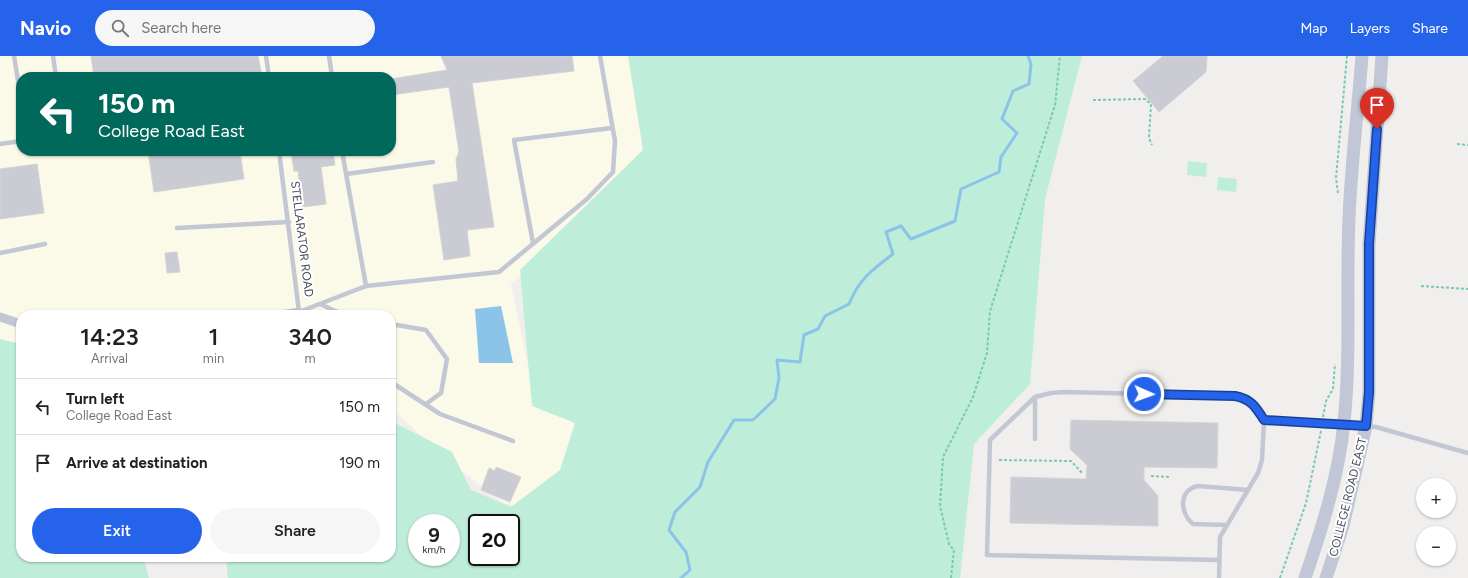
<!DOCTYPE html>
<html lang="en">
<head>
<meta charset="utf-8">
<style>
  :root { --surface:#fff; --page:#f6f6f6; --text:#222; --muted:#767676; --line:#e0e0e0; --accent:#2563eb }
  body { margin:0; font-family:Figtree,sans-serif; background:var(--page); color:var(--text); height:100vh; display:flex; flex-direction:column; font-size:15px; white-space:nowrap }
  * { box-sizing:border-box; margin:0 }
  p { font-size:13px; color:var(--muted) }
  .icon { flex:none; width:22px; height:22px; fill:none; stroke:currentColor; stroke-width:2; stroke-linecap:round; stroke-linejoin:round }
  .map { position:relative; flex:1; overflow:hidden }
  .sheet { position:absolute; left:16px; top:254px; width:380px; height:252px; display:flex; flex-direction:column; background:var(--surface); border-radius:16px; box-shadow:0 1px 3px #0004 }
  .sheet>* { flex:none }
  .top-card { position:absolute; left:16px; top:16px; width:380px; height:84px; border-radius:16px; box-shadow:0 1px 3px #0004; background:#00695c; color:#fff; overflow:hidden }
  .fabs { position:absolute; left:1416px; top:422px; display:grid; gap:8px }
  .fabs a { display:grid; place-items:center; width:40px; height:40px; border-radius:50%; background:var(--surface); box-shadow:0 1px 3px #0004; font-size:20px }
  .speed { position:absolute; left:408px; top:458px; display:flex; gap:8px; font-size:20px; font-weight:700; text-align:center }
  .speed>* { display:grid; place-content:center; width:52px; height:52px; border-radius:50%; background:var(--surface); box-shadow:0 1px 3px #0004; line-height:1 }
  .speed small { font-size:10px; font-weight:400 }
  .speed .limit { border:2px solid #111; border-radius:6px; background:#fff; color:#111 }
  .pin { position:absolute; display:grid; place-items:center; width:34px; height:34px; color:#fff; margin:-41px -17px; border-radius:50% 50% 50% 0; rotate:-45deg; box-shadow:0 0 4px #0007 }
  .pin .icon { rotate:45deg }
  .me { position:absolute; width:44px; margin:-22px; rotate:92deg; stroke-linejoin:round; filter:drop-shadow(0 0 3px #0008) }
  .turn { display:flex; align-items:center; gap:14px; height:84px; padding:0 16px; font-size:18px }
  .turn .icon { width:52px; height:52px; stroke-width:2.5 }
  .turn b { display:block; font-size:28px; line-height:34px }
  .eta { display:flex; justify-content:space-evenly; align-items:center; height:68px; text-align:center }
  .eta b { font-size:24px; font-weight:600; line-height:28px }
  .cta { display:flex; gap:8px; margin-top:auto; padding:8px 16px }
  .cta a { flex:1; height:46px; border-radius:24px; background:var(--accent); color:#fff; font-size:16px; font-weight:600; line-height:46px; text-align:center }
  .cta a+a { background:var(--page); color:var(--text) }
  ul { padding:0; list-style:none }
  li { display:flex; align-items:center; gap:12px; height:56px; padding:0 16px; border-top:1px solid var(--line) }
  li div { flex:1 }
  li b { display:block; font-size:15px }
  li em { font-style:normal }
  header { display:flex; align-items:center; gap:24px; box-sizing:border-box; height:56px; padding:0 20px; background:var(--accent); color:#fff }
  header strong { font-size:19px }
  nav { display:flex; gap:22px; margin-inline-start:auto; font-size:14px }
  .search { width:280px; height:36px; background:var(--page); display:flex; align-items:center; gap:10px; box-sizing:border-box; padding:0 14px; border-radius:22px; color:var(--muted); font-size:15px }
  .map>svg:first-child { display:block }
  .commercial { fill:#fbf9e7; fill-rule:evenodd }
  .green { fill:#beedd9; fill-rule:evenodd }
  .water { fill:#8cc3e8 }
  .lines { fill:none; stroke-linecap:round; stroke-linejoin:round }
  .stream { stroke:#8cc3e8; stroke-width:3 }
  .building { fill:#cbccd3; stroke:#d2d3d9 }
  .path { stroke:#77cab1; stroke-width:2; stroke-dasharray:3 2; stroke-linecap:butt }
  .lane { stroke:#c2c7d3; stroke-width:4.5 }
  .street { stroke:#c2c7d3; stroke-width:9 }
  .secondary { stroke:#c1c7d6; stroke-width:13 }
  .route-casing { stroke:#184099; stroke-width:10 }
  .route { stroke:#2563eb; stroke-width:7 }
  .labels { text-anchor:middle; stroke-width:4; stroke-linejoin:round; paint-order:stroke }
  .street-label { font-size:12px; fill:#474d5b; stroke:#fff }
</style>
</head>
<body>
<header>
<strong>Navio</strong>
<div class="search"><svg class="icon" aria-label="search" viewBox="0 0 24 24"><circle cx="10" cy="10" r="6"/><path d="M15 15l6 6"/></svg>Search here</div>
<nav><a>Map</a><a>Layers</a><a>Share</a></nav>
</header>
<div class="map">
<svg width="1468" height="522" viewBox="0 0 1468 522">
  <rect width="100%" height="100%" fill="#f1eeee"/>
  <path class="commercial" d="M0,0H699L638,119L511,228L533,333L555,348L574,368L581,389L580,417L523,450L505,448L450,406L391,352V259H21V317L0,307ZM21,21H391V95H21Z"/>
  <g class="green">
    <path d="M628,0H1082L1045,143L1030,328L974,388L960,522H228L226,501H391V365L452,396L471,434L511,451L560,414L575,367L532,350L520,214L643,94ZM417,467H451V501H417ZM477,467H511V501H477Z"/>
    <path d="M1188,105L1207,107L1206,121L1187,119Z"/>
    <path d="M1218,121L1237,123L1236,136L1217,134Z"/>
    <path d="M0,283L21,288V501H143L149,522H0Z"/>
  </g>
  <path class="water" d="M501,250L513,307H479L475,253Z"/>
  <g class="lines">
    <path class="stream" d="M681,522L690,514L686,496L669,474L675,456L700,431L708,406L734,364H753L775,343L779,322L777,304L800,306L804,279L818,273L825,260L849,248C859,223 872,214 893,198L886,176L901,170L911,183L955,165L961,133L999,116L1001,101L1017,77L1002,63L1013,35L1029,28L1031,8L1028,0"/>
  </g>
  <g class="building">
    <path d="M91,0H258L262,21H205V17L179,21H94Z"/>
    <path d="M441,0H572L574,15L472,27L494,171L467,174L470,200L444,204L433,129L458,125L456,103L459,96L449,31L391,39V23L447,14Z"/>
    <path d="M1163,0H1207L1206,16L1159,56L1133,25Z"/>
    <path d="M148,95H240L244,123L154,136Z"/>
    <path d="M291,95H333L335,109L321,111L326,148L303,151L298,115H294Z"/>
    <path d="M37,108L44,157L0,163V113Z"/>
    <path d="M177,196L180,216L167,217L165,197Z"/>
    <path d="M1071,364L1218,367L1217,412L1144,411V424L1158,440V470L1010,467L1011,421L1086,423L1087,409L1070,393Z"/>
    <path d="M496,411L521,421L510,446L481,434L489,412L495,415Z"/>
  </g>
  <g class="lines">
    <g class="path">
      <path d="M1093,44L1145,43L1151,48L1149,82L1152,89"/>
      <path d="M1457,88L1468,89"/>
      <path d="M1338,137L1336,122L1347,0"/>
      <path d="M1421,230L1468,233"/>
      <path d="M1323,361L1326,345L1333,333L1335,308"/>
      <path d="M999,404L1071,405L1083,418"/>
      <path d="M1151,420L1169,421"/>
      <path d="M951,522L954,494L949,488L940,450L943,401L973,341L987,297L990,255L1055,49L1060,0"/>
      <path d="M1280,522L1306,447L1321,375"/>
    </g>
    <g class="lane">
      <path d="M14,0L21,43"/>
      <path d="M53,0L56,21"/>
      <path d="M266,0L269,21"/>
      <path d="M329,0L332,21"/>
      <path d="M0,88L21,85"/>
      <path d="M279,95L299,256L366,230L499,216L587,143L613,116L615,85L600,0"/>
      <path d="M342,95L366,230"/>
      <path d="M346,118L433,106"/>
      <path d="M177,172L289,166"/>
      <path d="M533,187L514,84L612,72"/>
      <path d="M0,197L45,188"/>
      <path d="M320,248L344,259"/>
      <path d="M391,268L426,274L447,303L441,337L426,348"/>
      <path d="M391,326L440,358L513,385"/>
      <path d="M1035,383V341"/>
      <path d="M1227,469L1193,468C1180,457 1178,434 1198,430L1248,434"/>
      <path d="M1219,504L987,499L990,384L1035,341L1051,337L1064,336L1235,340C1251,343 1256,351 1264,364"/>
      <path d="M1219,522L1220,481L1258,417L1262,404L1264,364L1376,371L1468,397"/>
    </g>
    <g class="street">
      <path d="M281,259L299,256"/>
      <path d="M0,261L21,268"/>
    </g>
    <g class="secondary">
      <path d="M1305,522C1322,472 1339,419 1344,366C1351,299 1346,231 1349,163C1351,109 1358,54 1362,0"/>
      <path d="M1326,522L1343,470L1366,370L1369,336V188L1382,0"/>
    </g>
  </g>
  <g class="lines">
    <g class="route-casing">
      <path id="route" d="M1144,338L1235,340C1251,343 1256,351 1264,364L1366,370L1369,336V188L1377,73"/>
    </g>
    <use href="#route" class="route"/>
  </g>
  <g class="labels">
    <g class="street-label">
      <text transform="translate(302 183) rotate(83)" y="4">STELLARATOR ROAD</text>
      <text transform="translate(1348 441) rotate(-76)" y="4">COLLEGE ROAD EAST</text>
    </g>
  </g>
</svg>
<div class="fabs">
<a>+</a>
<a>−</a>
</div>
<div class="speed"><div>9<small>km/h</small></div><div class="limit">20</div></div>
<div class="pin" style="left:1377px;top:73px;background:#d93025"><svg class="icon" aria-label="arrive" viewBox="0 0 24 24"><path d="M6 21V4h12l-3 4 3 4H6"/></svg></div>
<svg class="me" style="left:1144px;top:338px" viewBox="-20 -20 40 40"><circle r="17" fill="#2563eb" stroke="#fff" stroke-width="3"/><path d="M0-11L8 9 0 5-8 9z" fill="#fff"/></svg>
<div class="top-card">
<div class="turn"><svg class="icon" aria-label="left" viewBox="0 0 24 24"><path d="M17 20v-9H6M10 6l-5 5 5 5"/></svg><div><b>150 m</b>College Road East</div></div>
</div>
<section class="sheet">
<div class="eta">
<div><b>14:23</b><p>Arrival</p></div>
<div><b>1</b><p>min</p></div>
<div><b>340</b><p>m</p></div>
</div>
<ul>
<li><svg class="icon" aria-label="left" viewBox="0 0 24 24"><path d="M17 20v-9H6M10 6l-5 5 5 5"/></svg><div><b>Turn left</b><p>College Road East</p></div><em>150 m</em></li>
<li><svg class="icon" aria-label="arrive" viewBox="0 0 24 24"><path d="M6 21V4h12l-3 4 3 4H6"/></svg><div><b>Arrive at destination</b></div><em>190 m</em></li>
</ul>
<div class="cta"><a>Exit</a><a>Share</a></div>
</section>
</div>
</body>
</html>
